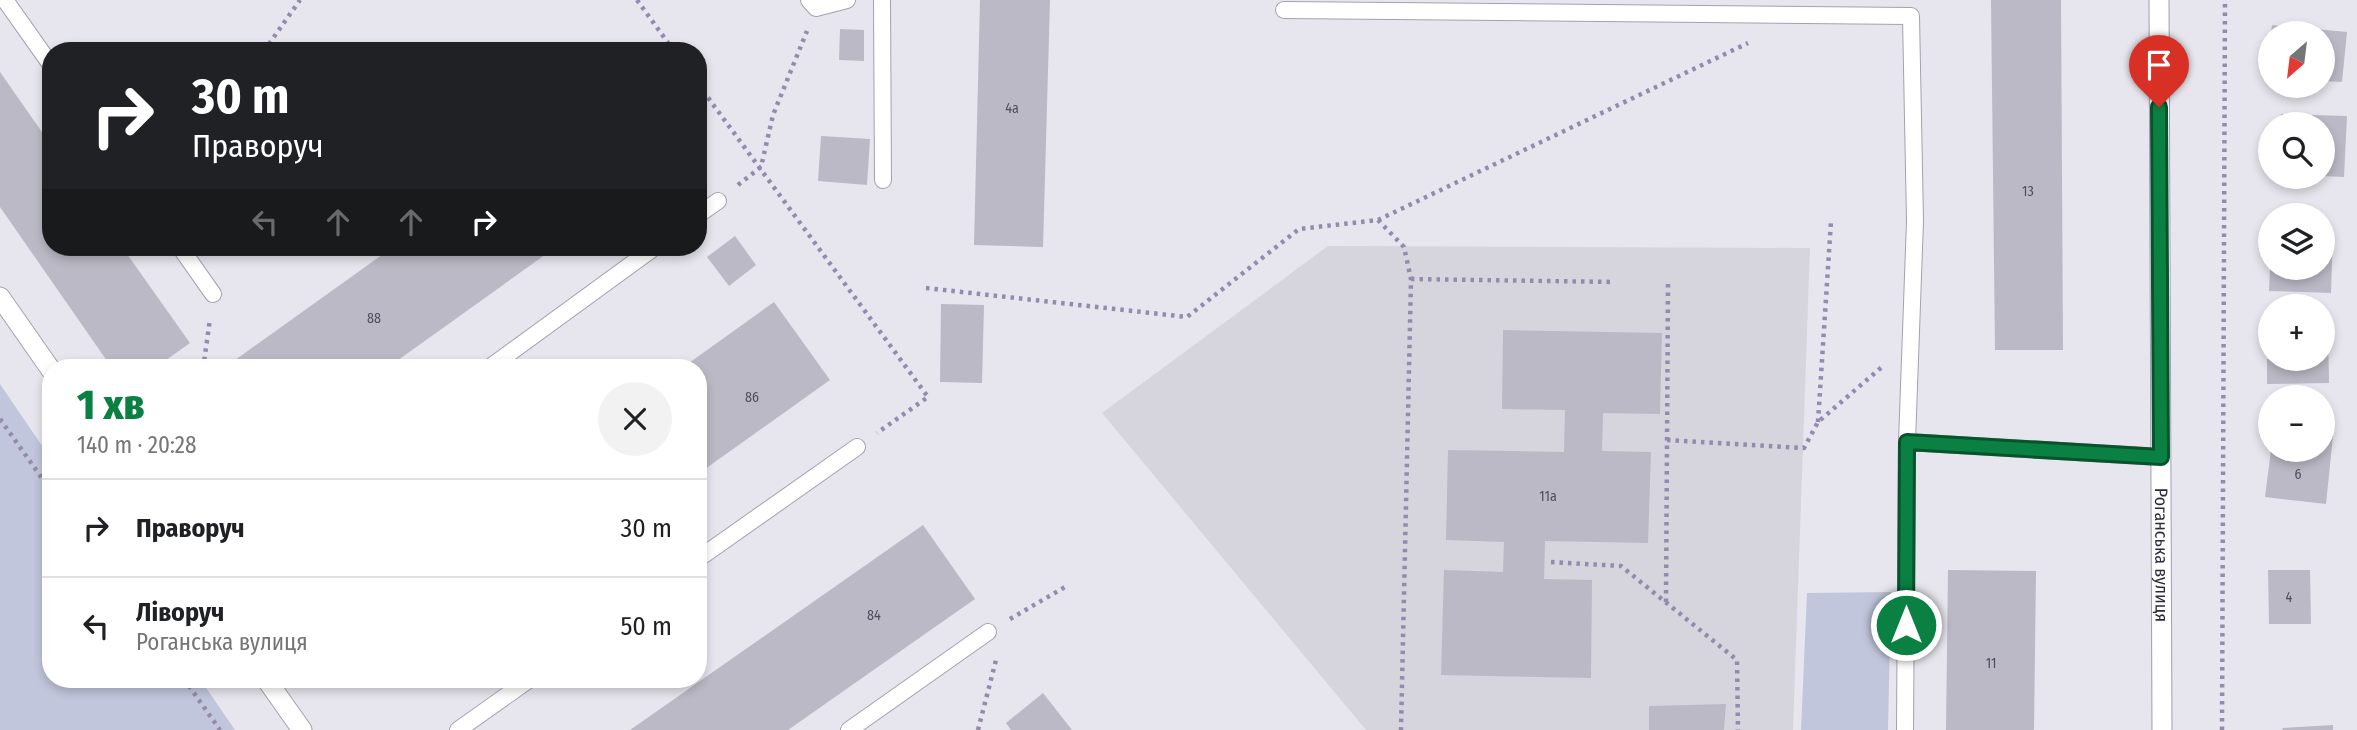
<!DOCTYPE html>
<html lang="uk">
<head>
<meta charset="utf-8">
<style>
  :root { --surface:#fff; --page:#f2f2f2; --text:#202124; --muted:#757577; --line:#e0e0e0; --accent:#0b8043 }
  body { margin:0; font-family:"Fira Sans Condensed",sans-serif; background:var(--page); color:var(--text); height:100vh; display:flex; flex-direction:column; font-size:26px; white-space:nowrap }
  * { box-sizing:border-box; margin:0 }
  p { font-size:23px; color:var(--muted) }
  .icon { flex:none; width:38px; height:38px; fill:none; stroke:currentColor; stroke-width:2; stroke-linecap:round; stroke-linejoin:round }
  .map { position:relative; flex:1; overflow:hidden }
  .panel { position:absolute; left:42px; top:359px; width:665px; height:329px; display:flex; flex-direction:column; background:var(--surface); border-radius:28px; box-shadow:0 4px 10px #0003 }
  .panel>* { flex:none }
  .hud { position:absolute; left:42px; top:42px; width:665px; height:214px; border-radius:28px; box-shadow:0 4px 10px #0003; background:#202124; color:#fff; overflow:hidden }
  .needle { width:46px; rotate:208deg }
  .tools { position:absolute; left:2258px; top:21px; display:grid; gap:14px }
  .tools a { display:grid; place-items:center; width:77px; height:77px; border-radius:50%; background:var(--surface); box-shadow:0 4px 10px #0003; font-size:35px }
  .pin { position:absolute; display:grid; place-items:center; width:60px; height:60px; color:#fff; margin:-72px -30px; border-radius:50% 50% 50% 0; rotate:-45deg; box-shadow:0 0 7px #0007 }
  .pin .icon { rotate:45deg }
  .me { position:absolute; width:77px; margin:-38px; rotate:0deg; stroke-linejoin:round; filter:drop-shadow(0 0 5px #0008) }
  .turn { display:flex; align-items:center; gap:24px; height:147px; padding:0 35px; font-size:32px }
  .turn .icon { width:91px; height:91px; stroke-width:2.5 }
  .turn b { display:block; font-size:49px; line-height:60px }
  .lanes { display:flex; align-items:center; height:66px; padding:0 35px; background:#0003; justify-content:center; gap:35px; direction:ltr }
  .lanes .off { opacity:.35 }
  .round { display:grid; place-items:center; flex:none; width:74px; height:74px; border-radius:37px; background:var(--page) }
  .summary { display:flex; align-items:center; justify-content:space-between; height:119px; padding:0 35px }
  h1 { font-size:42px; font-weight:800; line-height:52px; color:var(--accent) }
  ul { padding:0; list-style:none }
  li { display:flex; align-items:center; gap:21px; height:98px; padding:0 35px; border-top:2px solid var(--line) }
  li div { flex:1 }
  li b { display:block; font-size:26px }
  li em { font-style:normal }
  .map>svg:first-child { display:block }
  .built { fill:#d6d5dd }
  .green { fill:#c2c6dc }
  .building { fill:#bab9c5 }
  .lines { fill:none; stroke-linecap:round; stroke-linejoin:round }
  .service-casing { stroke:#a4a1af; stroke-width:18 }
  .tertiary-casing { stroke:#a4a1af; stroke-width:21 }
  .secondary-casing { stroke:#a29db0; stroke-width:21 }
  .path { stroke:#948aae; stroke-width:4.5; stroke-dasharray:3.5 5; stroke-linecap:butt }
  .service { stroke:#fff; stroke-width:16 }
  .tertiary { stroke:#fff; stroke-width:19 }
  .secondary { stroke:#fff; stroke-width:19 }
  .route-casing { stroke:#07532c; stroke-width:18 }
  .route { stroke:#0b8043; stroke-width:12 }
  .labels { text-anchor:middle; stroke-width:5; stroke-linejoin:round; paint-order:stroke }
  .number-label { font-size:14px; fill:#514c60 }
  .street-label { font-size:18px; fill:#2e273e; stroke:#f7f7fa }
</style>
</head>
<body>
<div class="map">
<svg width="2357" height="730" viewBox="0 0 2357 730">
  <rect width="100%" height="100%" fill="#e7e6ee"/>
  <path class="built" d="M1328,246L1810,248L1793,730H1366L1102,413Z"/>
  <g class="green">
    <path d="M0,384L51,459V679H200L235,730H0Z"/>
    <path d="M1891,592L1888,730H1801L1807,593Z"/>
  </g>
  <g class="building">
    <path d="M980,0H1050L1043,247L974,245Z"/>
    <path d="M1991,0H2061L2063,350H1995Z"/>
    <path d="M2272,25L2347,32L2342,82L2322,81V33H2271Z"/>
    <path d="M840,29L864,30V61L839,60Z"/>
    <path d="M0,72L51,145V247H122L190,343L155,368H112L0,207Z"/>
    <path d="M2281,114L2347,116L2344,177L2322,176V124H2280Z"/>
    <path d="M821,136L870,139L867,185L818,181Z"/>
    <path d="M2322,233L2333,234L2331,293L2269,291L2270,268H2322Z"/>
    <path d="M735,236L756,265L729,286L707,257Z"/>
    <path d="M393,247H556L387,368H224Z"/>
    <path d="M774,302L830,380L698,474V368H682Z"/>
    <path d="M941,304L984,305L982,383L940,382Z"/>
    <path d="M1503,330L1662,333L1660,414L1603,413L1602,451L1651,452L1648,543L1545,541L1544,579L1592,580L1591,678L1441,675L1444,570L1503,572L1504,542L1446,540L1448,450L1564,452L1565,410L1502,409Z"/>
    <path d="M2322,331H2328L2329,383L2267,384V359H2322Z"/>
    <path d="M2322,435L2333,436L2326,504L2265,497L2271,450H2322Z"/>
    <path d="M923,525L975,599L865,676L788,730H630Z"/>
    <path d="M1948,570L2036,571L2034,730H1946Z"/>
    <path d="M2268,570H2310L2311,624H2269Z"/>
    <path d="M1043,693L1072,730H1011L1006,723Z"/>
    <path d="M1726,704L1724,730H1649V706Z"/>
    <path d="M2333,725V730H2283L2282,728Z"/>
  </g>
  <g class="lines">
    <g class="service-casing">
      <g id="service">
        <path d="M5,0L51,65"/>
        <path d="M809,0L816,8L847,0"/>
        <path d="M882,0L883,180"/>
        <path d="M1284,10L1911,16L1915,221L1907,442L2161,457"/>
        <path d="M698,215L718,201"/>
        <path d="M180,247L213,294"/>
        <path d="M489,368L655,247"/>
        <path d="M698,559L857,447"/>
        <path d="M458,730L530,679"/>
        <path d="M849,730L988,632"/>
        <path d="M1905,730L1907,442"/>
      </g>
    </g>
    <g class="tertiary-casing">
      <g id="tertiary">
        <path d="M0,297L51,370"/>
        <path d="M266,679L302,730"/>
      </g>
    </g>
    <g class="secondary-casing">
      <g id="secondary">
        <path id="s1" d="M2159,0L2162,730"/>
      </g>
    </g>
    <g class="path">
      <path d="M637,0L674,51"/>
      <path d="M264,51L300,0"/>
      <path d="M698,84L928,397L877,433"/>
      <path d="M738,185L761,167L773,115L807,31"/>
      <path d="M1378,220L1404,247L1411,279L1401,730"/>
      <path d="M1411,279L1615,282"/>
      <path d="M926,288L1187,317L1299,229L1378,220L1748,43"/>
      <path d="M201,368L204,362L210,319"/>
      <path d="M0,419L51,491"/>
      <path d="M1818,422L1831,221"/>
      <path d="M1667,440L1804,448L1818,422L1883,366"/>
      <path d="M1551,562L1621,566L1737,660L1738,730"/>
      <path d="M1666,602L1668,284"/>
      <path d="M1010,619L1065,587"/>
      <path d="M184,679L220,730"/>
      <path d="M978,730L996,660"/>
      <path d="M2222,730L2225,0"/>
    </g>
    <use href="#service" class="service"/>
    <use href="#tertiary" class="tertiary"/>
    <use href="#secondary" class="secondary"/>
  </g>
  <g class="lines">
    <g class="route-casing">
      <path id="route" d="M1906,625L1907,442L2161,457L2159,107"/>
    </g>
    <use href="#route" class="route"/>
  </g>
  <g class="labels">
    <g class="number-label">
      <text x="1012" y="113">4а</text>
      <text x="2028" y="196">13</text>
      <text x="374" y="323">88</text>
      <text x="752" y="402">86</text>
      <text x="2298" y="479">6</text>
      <text x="1548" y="501">11а</text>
      <text x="2289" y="602">4</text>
      <text x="874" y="620">84</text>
      <text x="1991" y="668">11</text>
    </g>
    <g class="street-label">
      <text dy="6" stroke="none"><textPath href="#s1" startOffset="555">Роганська вулиця</textPath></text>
    </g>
  </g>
</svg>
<div class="tools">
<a><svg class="needle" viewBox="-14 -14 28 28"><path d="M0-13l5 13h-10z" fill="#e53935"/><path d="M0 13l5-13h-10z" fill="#757577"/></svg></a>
<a><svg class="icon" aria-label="search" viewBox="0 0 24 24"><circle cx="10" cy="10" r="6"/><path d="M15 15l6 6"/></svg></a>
<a><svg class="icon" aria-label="layers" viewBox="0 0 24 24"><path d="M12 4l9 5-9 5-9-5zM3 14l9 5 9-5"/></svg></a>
<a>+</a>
<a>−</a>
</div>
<div class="pin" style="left:2159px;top:107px;background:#d93025"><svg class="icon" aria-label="arrive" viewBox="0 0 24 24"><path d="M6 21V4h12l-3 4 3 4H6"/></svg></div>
<svg class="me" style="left:1906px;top:625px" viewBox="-20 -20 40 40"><circle r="17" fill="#0b8043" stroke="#fff" stroke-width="3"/><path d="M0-11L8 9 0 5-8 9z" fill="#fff"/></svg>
<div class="hud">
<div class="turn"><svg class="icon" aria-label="right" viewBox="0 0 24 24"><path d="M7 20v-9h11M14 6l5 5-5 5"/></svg><div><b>30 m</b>Праворуч</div></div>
<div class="lanes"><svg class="icon off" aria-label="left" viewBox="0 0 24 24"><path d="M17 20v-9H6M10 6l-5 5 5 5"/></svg><svg class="icon off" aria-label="ahead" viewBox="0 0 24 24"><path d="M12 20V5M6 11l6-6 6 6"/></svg><svg class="icon off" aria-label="ahead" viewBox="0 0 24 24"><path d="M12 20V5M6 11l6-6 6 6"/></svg><svg class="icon" aria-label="right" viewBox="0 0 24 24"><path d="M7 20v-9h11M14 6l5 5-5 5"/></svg></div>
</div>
<section class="panel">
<div class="summary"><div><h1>1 хв</h1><p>140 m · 20:28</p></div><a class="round"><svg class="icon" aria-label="close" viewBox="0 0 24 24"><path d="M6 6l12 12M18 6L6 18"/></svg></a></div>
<ul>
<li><svg class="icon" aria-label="right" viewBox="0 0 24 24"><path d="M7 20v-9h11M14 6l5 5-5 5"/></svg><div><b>Праворуч</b></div><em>30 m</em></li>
<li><svg class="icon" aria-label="left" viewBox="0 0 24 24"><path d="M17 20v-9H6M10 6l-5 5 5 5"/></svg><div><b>Ліворуч</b><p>Роганська вулиця</p></div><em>50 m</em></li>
</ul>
</section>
</div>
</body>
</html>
